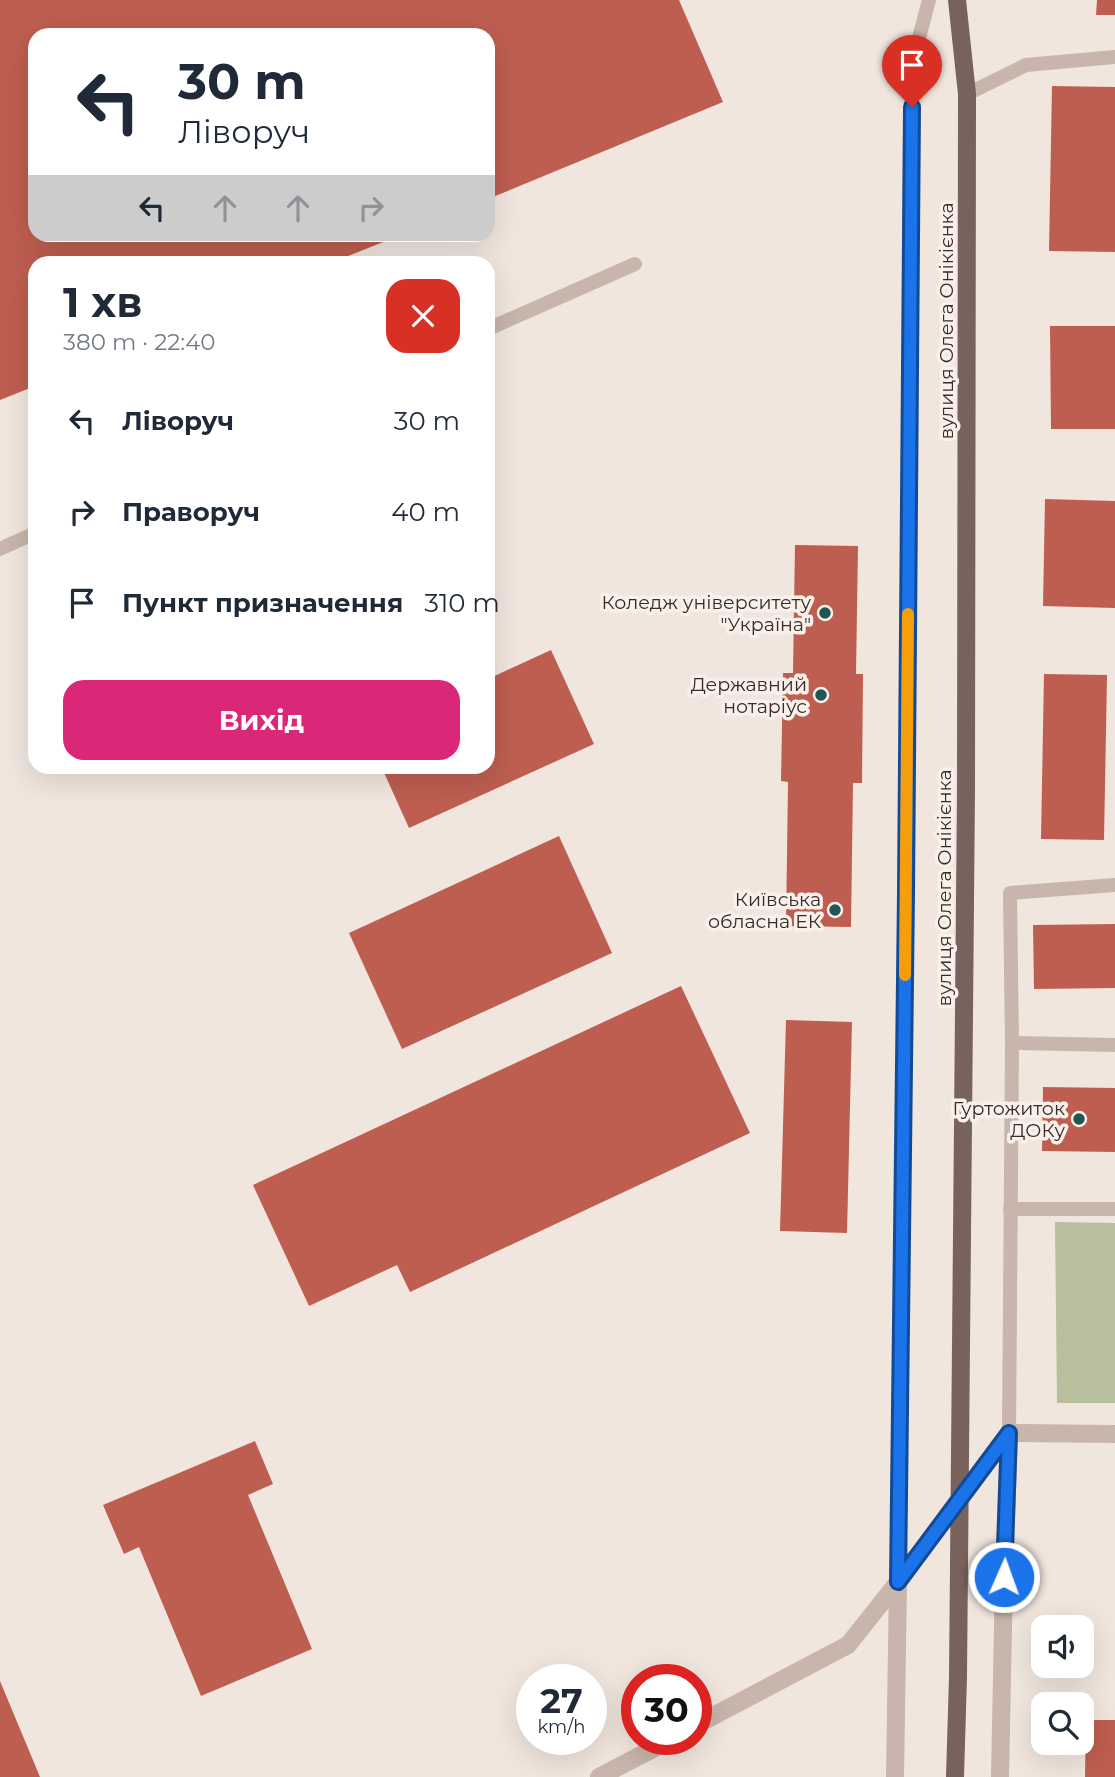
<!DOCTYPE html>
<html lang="uk">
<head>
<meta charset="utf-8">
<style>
  :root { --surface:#fff; --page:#f6f6f7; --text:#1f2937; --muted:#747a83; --accent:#db2777 }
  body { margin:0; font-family:Montserrat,sans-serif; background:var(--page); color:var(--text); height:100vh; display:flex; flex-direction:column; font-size:26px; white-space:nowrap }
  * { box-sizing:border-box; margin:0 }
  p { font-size:23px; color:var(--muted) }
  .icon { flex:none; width:38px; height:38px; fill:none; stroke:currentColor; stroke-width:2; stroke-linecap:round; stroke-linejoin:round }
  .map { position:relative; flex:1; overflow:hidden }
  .details { position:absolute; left:28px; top:256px; width:467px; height:518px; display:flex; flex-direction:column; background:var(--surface); border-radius:21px; box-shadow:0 7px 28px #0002 }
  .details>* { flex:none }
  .guide { position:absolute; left:28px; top:28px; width:467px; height:214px; border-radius:21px; box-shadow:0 7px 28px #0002; background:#fff; color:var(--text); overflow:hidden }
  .tools { position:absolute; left:1031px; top:1615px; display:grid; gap:14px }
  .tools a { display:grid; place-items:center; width:63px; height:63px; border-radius:14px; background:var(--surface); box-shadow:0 7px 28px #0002; font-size:35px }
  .speed { position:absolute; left:516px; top:1664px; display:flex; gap:14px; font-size:35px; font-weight:700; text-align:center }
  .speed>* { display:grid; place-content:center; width:91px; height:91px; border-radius:50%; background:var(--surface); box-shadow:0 7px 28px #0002; line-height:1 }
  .speed small { font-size:18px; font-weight:400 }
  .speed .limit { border:10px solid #d22; background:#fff; color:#111 }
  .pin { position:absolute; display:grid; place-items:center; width:60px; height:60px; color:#fff; margin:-72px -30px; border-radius:50% 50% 50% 0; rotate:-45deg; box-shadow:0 0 7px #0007 }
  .pin .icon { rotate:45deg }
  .me { position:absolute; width:77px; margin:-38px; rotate:2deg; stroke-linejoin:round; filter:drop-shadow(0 0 5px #0008) }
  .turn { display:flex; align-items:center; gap:24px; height:147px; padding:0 35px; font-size:32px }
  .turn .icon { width:91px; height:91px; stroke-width:2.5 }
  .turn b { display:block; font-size:49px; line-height:60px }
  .lanes { display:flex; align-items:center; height:66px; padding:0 35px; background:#0003; justify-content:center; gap:35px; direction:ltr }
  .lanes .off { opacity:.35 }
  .round { display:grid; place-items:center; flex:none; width:74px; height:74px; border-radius:21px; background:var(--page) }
  .summary { display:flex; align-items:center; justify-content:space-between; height:119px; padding:0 35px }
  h1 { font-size:42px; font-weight:700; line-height:52px }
  .cta { display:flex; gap:14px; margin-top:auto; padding:14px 35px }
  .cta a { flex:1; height:80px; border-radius:21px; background:var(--accent); color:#fff; font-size:28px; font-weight:700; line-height:80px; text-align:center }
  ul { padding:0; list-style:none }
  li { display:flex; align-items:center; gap:21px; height:91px; padding:0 35px }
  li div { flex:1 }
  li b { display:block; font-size:26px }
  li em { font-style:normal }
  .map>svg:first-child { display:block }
  .green { fill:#b8bf9f }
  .building { fill:#bd5e50 }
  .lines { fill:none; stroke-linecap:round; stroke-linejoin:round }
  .service { stroke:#c8b5ab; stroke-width:14 }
  .minor { stroke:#c8b5ab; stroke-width:18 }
  .primary { stroke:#77625c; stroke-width:18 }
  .primary-bridge { stroke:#77625c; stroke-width:18 }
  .route-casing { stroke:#114b97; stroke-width:18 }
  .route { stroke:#1a73e8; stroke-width:12 }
  .slow { stroke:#f59e0b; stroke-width:12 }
  .poi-dot { fill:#225553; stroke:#f9f0ea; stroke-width:2.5 }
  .labels { text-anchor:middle; stroke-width:7; stroke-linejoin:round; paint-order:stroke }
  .street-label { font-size:19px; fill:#362c2a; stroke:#f9f0ea }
  .poi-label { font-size:19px; fill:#362c2a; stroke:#f9f0ea; text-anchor:end }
</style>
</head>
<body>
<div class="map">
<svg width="1115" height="1777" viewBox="0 0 1115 1777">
  <rect width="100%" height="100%" fill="#f1e6de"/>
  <path class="green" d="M1055,1222L1115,1223V1403H1057Z"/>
  <g class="building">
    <path d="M0,0H679L723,102L488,199V35H35V234L401,235L333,262H35V386L0,400Z"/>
    <path d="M1097,0H1115V15H1096Z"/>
    <path d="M1052,86L1115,87V252L1049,251Z"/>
    <path d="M1050,326H1115V429H1051Z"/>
    <path d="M1045,499L1115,501V608L1043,606Z"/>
    <path d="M795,545L858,546L856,674H863L862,783H853L851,927L786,926L788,782L781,781L783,673H793Z"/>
    <path d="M551,650L594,744L409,828L381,766H488V679Z"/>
    <path d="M1044,674L1107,675L1104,840L1041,839Z"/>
    <path d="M559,836L612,953L402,1049L349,933Z"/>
    <path d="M1115,924V988L1034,989L1033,925Z"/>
    <path d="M681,986L750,1133L410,1292L397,1265L309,1306L253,1185Z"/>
    <path d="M786,1020L852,1022L847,1233L780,1231Z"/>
    <path d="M1043,1087L1115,1088V1152L1042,1151Z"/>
    <path d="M255,1441L273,1484L248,1495L312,1649L201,1696L139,1547L124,1554L103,1505Z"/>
    <path d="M0,1681L40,1777H0Z"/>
    <path d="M1086,1720H1115V1777H1085Z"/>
  </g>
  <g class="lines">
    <g class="service">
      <path d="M967,94L1026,65L1115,57"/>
      <path d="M488,329L635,264"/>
      <path d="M0,549L35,533"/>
      <path d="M1012,1043L1115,1045"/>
      <path d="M1010,1209H1115"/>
      <path d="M1009,1433L1012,1043L1010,893L1115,885"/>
      <path d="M898,1582L906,893L910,127L914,66L919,38L929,0"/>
    </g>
    <g class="minor">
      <path d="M1009,1433L1115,1434"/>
      <path d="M696,1725L848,1645L898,1582L1009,1433"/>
      <path d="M599,1777L670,1740"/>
      <path d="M895,1777L898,1582"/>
      <path d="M1000,1777L1004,1577L1009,1433"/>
    </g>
    <path class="primary" d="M957,0L967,94L966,791"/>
    <path class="primary-bridge" d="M955,1777L958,1677L966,791"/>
  </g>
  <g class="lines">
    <g class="route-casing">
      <path id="route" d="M912,107L906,893L898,1582L1009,1433L1004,1577"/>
    </g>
    <use href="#route" class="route"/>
    <path class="slow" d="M905,975L908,614"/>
  </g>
  <g class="poi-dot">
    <circle cx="825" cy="613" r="7"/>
    <circle cx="821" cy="695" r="7"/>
    <circle cx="835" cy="910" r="7"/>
    <circle cx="1079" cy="1119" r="7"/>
  </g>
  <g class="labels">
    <g class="street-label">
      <text transform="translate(946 321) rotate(-90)" y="7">вулиця Олега Онікієнка</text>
      <text transform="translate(944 888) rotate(-90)" y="7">вулиця Олега Онікієнка</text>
    </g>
    <g class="poi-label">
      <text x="811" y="609">Коледж університету<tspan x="811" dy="22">"Україна"</tspan></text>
      <text x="807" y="691">Державний<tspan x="807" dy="22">нотаріус</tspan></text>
      <text x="821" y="906">Київська<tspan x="821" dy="22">обласна ЕК</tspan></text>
      <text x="1065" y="1115">Гуртожиток<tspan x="1065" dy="22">ДОКу</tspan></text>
    </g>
  </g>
</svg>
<div class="tools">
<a><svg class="icon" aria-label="sound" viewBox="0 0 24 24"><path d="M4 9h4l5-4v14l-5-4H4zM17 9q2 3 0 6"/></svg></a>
<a><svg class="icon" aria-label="search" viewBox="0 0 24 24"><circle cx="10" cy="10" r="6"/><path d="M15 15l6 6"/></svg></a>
</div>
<div class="speed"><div>27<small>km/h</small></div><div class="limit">30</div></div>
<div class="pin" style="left:912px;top:107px;background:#d93025"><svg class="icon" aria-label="arrive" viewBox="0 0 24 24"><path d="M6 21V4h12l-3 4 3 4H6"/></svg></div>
<svg class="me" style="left:1004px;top:1577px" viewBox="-20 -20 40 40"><circle r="17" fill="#1a73e8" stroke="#fff" stroke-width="3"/><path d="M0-11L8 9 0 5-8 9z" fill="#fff"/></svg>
<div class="guide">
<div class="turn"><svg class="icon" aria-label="left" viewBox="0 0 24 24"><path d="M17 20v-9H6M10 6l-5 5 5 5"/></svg><div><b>30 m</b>Ліворуч</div></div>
<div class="lanes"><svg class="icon" aria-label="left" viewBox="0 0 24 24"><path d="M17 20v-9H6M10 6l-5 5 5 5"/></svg><svg class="icon off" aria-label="ahead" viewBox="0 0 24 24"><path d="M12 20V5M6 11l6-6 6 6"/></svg><svg class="icon off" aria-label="ahead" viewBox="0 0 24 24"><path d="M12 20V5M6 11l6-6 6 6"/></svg><svg class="icon off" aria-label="right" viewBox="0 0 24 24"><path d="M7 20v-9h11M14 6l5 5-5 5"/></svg></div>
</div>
<section class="details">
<div class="summary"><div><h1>1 хв</h1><p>380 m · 22:40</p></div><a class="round" style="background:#d93025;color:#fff"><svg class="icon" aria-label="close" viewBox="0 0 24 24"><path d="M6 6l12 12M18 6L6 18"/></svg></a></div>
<ul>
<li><svg class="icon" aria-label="left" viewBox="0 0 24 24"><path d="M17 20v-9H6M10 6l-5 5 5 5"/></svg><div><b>Ліворуч</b></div><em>30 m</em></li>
<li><svg class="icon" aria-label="right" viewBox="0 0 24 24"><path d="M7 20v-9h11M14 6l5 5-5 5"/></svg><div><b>Праворуч</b></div><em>40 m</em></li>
<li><svg class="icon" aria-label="arrive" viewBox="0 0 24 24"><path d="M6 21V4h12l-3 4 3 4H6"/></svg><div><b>Пункт призначення</b></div><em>310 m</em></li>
</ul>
<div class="cta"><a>Вихід</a></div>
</section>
</div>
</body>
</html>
